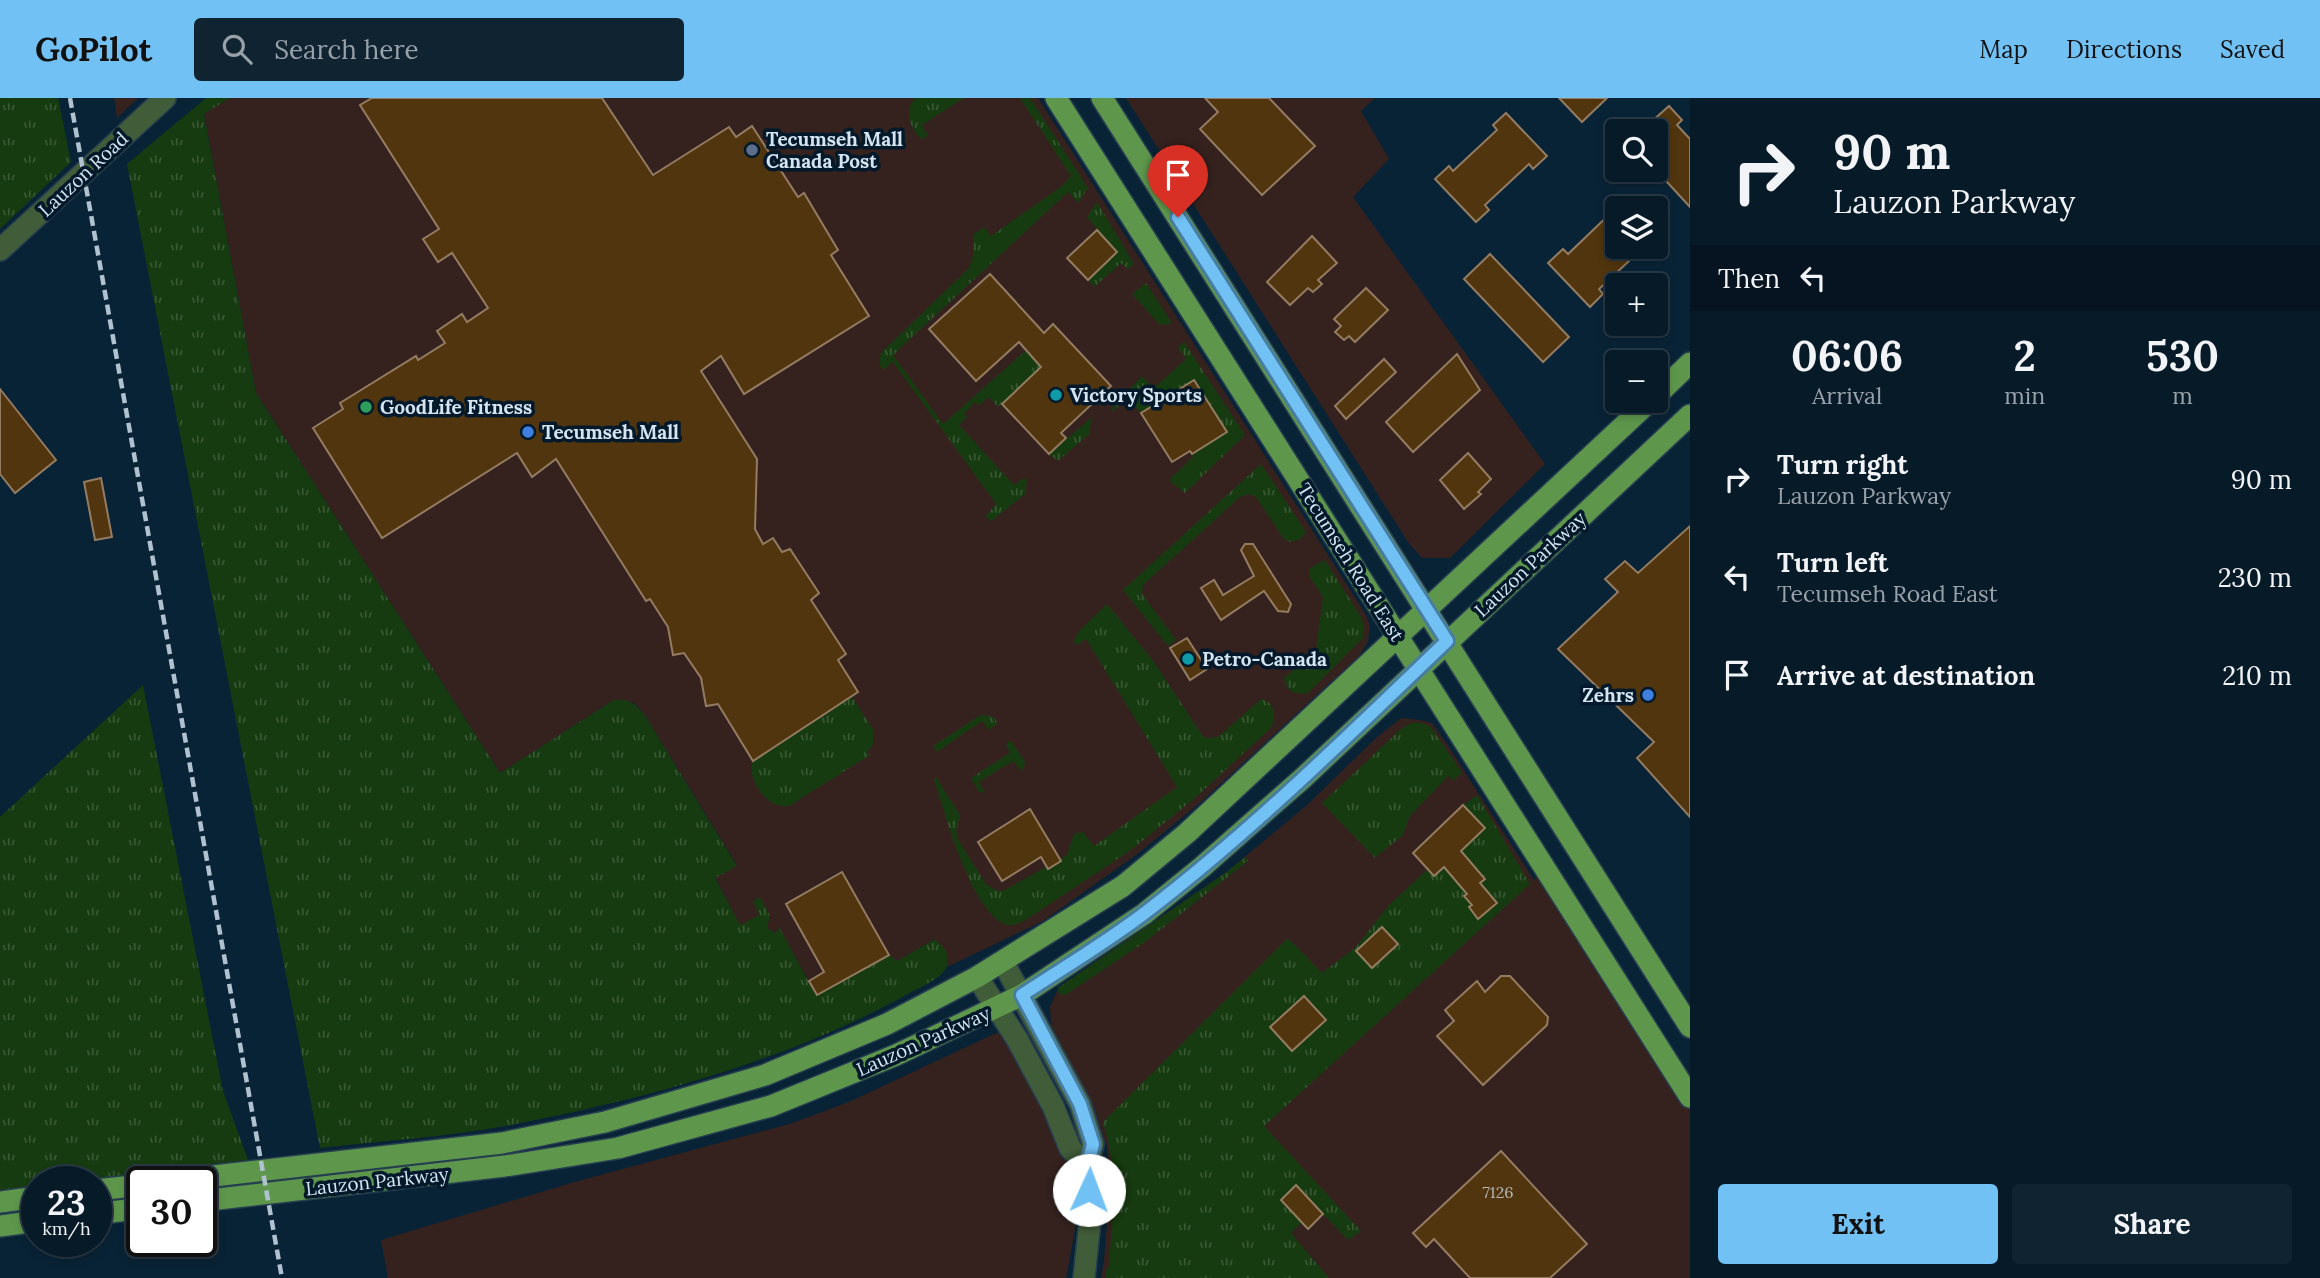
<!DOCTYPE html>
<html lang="en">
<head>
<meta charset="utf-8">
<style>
  :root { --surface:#071a28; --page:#102330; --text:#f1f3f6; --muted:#98a1a8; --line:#283845; --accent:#71c1f5 }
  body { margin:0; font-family:Lora,serif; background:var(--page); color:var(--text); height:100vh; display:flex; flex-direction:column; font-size:26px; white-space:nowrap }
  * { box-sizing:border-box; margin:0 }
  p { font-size:23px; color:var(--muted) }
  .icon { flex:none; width:38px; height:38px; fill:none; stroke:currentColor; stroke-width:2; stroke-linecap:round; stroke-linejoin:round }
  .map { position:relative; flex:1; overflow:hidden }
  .panel { display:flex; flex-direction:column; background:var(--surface); width:630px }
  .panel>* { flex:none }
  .top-card { background:#071a28; color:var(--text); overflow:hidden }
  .tools { position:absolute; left:1605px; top:21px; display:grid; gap:14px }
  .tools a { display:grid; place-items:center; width:63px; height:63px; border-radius:7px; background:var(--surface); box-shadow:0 4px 10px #0003,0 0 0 2px var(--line); font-size:35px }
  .speed { position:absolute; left:21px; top:1068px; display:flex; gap:14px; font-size:35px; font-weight:700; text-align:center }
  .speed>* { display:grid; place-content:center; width:91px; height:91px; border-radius:50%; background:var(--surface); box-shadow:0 4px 10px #0003,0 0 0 2px var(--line); line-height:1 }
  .speed small { font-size:18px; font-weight:400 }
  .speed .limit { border:4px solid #111; border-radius:10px; background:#fff; color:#111 }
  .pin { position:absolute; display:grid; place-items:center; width:60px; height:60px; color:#fff; margin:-72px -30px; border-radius:50% 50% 50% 0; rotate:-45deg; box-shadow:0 0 7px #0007 }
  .pin .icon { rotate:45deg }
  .me { position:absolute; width:77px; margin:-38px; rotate:2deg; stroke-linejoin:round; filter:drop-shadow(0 0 5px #0008) }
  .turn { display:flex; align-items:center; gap:24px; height:147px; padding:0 28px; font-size:32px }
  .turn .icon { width:91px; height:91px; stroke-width:2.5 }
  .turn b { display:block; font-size:49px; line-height:60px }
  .then { display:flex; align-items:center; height:66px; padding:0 28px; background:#0003; gap:14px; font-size:26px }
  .eta { display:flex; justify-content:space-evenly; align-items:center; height:119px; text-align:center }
  .eta b { font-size:42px; font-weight:800; line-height:49px }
  .button { display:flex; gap:14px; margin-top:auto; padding:14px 28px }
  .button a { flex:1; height:80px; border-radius:7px; background:var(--accent); color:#111; font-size:28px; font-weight:800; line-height:80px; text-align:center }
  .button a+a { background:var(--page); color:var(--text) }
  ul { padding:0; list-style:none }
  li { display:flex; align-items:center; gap:21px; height:98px; padding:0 28px }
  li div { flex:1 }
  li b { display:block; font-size:26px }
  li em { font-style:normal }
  header { display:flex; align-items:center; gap:42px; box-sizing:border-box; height:98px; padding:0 35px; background:var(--accent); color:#111 }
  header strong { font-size:33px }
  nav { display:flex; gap:38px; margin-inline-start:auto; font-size:24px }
  .search { width:490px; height:63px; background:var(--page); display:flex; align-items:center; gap:18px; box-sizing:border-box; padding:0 24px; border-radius:7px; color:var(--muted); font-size:26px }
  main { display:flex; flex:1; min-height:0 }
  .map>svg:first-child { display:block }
  .commercial { fill:#35221f }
  .grass { fill:url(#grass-tufts) }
  .building { fill:#51350e; stroke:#937c62; stroke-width:2 }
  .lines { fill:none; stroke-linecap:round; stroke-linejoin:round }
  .minor-casing { stroke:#263e50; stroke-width:24 }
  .major-casing { stroke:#263e50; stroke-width:24 }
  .minor { stroke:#415c39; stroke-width:21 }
  .major { stroke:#5e974c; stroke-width:21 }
  .rail { stroke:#b0c1cf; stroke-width:4.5; stroke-dasharray:10 5; stroke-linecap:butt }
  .route-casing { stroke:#497d9f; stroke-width:18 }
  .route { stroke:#71c1f5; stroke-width:12 }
  .service-dot { fill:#5c6f8a; stroke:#02192b; stroke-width:2.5 }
  .culture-dot { fill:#0f9aa8; stroke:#02192b; stroke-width:2.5 }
  .leisure-dot { fill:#2e9e5b; stroke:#02192b; stroke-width:2.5 }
  .shop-dot { fill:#3f7fe0; stroke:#02192b; stroke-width:2.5 }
  .labels { text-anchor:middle; stroke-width:7; stroke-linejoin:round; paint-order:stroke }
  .number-label { font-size:16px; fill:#b4b8b8 }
  .poi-label { font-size:19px; font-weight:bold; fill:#d5e4f0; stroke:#02192b; text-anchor:start }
  .street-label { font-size:19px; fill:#d5e4f0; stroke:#02192b }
</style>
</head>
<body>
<header>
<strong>GoPilot</strong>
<div class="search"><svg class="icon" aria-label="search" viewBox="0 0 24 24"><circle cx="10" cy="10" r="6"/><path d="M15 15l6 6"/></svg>Search here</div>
<nav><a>Map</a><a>Directions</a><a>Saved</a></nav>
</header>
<main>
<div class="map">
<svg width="1690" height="1180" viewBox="0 0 1690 1180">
  <defs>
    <pattern id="grass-tufts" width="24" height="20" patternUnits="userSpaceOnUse" patternTransform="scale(1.75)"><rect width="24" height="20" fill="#173b10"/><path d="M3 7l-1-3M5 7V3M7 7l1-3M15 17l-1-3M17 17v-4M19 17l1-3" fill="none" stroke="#385733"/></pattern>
  </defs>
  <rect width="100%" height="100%" fill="#092336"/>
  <g class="commercial">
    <path d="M114,0H138L117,20Z"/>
    <path d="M230,0H1038L1366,517L1370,528L1368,544L1359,558L1201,704L1136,757L1043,823L947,869L948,859L935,841L897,863L889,857L817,897L778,830L776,835L767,830L760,817L740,828L715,779L737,767L644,616L634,605L614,602L500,675L256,295L204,15Z"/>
    <path d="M1126,0H1375L1361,13L1389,61L1353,99L1545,366L1450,460H1422L1408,444Z"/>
    <path d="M1401,620L1420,622L1432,625L1447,646L1534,782L1551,767L1690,1006V1180H1101L1104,1162L1110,1087L1107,1049L1094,1009L1051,927L1050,909L1059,889L1228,773L1306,708L1375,641Z"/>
    <path d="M1009,933L1069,1049L1082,1094L1066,1180H388L381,1142L571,1085L793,1025L851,1003L994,936Z"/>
  </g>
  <g class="grass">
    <path d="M0,0H58L71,64L0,131Z"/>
    <path d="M206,0H230L204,16L256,295L500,675L614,602C629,601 634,605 644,616L737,768L715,780L740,827L759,817L753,803L760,799L770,818L767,830L776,835L779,829L816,897L889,857L897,863L935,841C943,848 951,856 947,868C942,881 920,889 908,896C785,964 643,1002 505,1028C446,1039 380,1043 320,1050L127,66Z"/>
    <path d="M915,0H964L922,27L928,38L921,41C910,29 904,13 915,0Z"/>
    <path d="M1020,0H1030L1088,90L1078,105L1068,94L893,257L943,326L1026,252L1041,269L998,309L989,299L979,307L975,304L964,316L967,319L959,327L1014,387L1024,380L1027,382L1025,396L993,422L990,423L986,418L996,406L893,264L883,272C878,266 879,262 881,255L969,170L973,158L974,136L984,129L991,138L1062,88L1071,78Z"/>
    <path d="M1097,104L1134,166L1128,171L1121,165L1094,189L1088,182L1117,154L1087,119Z"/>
    <path d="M1146,185L1172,225L1164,227L1159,226L1132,196Z"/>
    <path d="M1184,244L1245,337L1185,395L1169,382L1193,359L1192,356L1227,334L1194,282L1141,315L1127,301L1112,314L1111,311L1142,278L1154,290L1186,261L1178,249Z"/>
    <path d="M1092,319L1089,336L1058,363L1049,356Z"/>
    <path d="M1261,366L1306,434L1301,441L1290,444L1283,440L1256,399L1249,396L1240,399L1143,487L1142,496L1176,542L1168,548L1123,492Z"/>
    <path d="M1325,462L1361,519L1364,529L1363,540L1308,595C1294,597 1287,594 1284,580L1316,552L1323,499L1309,478L1310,470Z"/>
    <path d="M1107,506L1154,564L1204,640L1218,639L1261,601C1275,604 1275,616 1272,629L1196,699L1131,752L1029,820C1023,823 1016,828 1009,827C973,822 944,712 934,681L936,679L960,717L956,733L959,743L986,786L997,793L1005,792L1067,757L1074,736L1083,734L1094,748L1177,689L1086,541L1077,547L1073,544L1080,532Z"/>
    <path d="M143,587L223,993L248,1062L78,1083H37V1088L0,1093V719Z"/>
    <path d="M852,599L873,631V647L867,654L870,657L789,708C768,712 746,682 753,663Z"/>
    <path d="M986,617L995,620L997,626L989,632L982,623L937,654L933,648L979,618Z"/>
    <path d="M1411,625H1422L1431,629L1462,675L1453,683L1449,677L1410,718L1403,737L1375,760L1322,705L1401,631Z"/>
    <path d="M1009,643H1011L1025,664L1024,670L1021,672L1013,663L979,684L985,695L979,694L971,680L1010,655L1006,647Z"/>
    <path d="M1477,697L1530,786L1264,1028L1361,1133L1348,1142L1296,1088L1281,1102L1302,1124L1291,1135L1329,1180H1105L1106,1172L1109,1169C1112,1120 1118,1071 1103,1024L1288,840L1322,875L1355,850L1389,807L1428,771L1435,777L1485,731L1463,707Z"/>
    <path d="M1245,759L1248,763L1145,844L1067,896L1062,897L1057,893L1059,889L1228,773Z"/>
  </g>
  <g class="building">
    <path d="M372,0H602L653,77L729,29L736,39L752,28L798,99L804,95L838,152L831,157L869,218L744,296L721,258L701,273L757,361L755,431L763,446L773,440L782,454L790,451L819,495L811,502L846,556L838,562L858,594L753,663L718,606L706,608L701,580L684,555L673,557L668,529L650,501L646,503L556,361L532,379L517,355L382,440L313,330L343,311L340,305L416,258L418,262L445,245L437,233L462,216L467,224L488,210L452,155L438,164L423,141L439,131L360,7Z"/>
    <path d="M1205,0H1269L1315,48L1262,97L1200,31L1218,14Z"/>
    <path d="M1559,0H1607L1582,24Z"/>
    <path d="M1669,8L1682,22L1677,27L1690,41V109L1656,72V33H1641Z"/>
    <path d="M1506,15L1547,58L1533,71L1529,66L1485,107L1489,112L1476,124L1435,81L1449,68L1453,73L1497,32L1493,27Z"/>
    <path d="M1617,109V149H1644L1599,191L1603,196L1590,209L1548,165L1563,151L1568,156Z"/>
    <path d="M1097,132L1117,154L1088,182L1067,160Z"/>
    <path d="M1312,138L1337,165L1318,182L1322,186L1313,194L1308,190L1290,207L1267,184Z"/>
    <path d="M1490,156L1569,239L1543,264L1464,181Z"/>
    <path d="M990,176L1044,235L1053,226L1111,288L1061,335L1066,340L1049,356L1002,306L1041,269L1019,244L976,283L929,231Z"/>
    <path d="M1366,190L1388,212L1355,244L1349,238L1344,242L1335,234L1341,228L1334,221Z"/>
    <path d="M1457,256L1480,292L1413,354L1386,324Z"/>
    <path d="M1384,261L1396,274L1346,321L1335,308Z"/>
    <path d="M1194,282L1227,334L1192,356L1190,353L1172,364L1141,315Z"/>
    <path d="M0,291L56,362L15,395L0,376Z"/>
    <path d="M1468,355L1491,381L1478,394L1481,396L1464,411L1440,382Z"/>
    <path d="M101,380L112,439L95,442L84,384Z"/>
    <path d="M1690,428V719L1637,660L1654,644L1558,551L1618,494L1605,481L1625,463L1638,475Z"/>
    <path d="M1245,446H1253L1291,506L1288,514L1278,513L1264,493L1221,522L1201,490L1214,482L1223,497L1254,478L1241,452Z"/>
    <path d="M1187,540L1207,571L1190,582L1170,550Z"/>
    <path d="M1463,707L1485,730L1461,753L1485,781L1480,785L1497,805L1478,821L1469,809L1472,807L1464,798L1467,796L1444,769L1434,778L1413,755Z"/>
    <path d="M1030,711L1061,763L1048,771L1041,759L1002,783L978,744Z"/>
    <path d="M842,774L889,857L817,897L809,883L824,874L786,806Z"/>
    <path d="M1382,829L1398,846L1372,870L1356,853Z"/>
    <path d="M1501,878H1510L1548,919L1547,927L1483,987L1437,938L1454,923L1445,912L1477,883L1485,894Z"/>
    <path d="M1304,898L1326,922L1292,953L1270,929Z"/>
    <path d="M1501,1053L1587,1146L1550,1180H1470L1434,1141L1426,1149L1413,1135Z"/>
    <path d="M1296,1087L1323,1116L1308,1131L1281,1102Z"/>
  </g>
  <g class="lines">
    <g class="minor-casing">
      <g id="minor">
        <path d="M0,152L165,0"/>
        <path d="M1003,864L1080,1006L1093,1046L1087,1070L1091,1113L1084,1180"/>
        <path d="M977,879L1017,941L1053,1008L1070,1050L1087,1070"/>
      </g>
    </g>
    <g class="major-casing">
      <g id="major">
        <path d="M1056,0L1690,999"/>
        <path d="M1102,0L1690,929"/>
        <path d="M1656,298L1690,265"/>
        <path d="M170,1083L502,1045L605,1024L765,977L887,926L977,879L1123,788L1187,735L1650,303"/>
        <path d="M96,1092L142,1087"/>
        <path d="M201,1103L505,1068L618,1050L771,1008L896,957L1022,897L1144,816L1202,769L1303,680L1690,317"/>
        <path d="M0,1104L37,1099"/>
        <path d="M96,1116L142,1110"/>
        <path d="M0,1128L37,1123"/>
      </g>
    </g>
    <use href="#minor" class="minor"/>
    <use href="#major" class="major"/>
    <path class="rail" d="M70,0L282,1180"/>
  </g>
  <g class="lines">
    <g class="route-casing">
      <path id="route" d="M1089,1092L1087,1070L1093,1046L1080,1006L1022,897C1063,870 1107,844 1146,814C1253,732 1350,636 1447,543L1178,119"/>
    </g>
    <use href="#route" class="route"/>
  </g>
  <circle class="service-dot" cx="752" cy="52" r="7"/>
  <g class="culture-dot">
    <circle cx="1056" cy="297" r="7"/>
    <circle cx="1188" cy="561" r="7"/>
  </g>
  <circle class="leisure-dot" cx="366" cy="309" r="7"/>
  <g class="shop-dot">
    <circle cx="528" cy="334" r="7"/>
    <circle cx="1648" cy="597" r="7"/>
  </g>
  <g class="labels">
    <g class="number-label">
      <text x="1498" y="1100">7126</text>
    </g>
    <g class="poi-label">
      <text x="766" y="48">Tecumseh Mall<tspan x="766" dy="22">Canada Post</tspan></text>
      <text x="1070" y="304">Victory Sports</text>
      <text x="380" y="316">GoodLife Fitness</text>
      <text x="542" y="341">Tecumseh Mall</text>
      <text x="1202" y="568">Petro-Canada</text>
      <text x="1634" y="604" text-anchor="end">Zehrs</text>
    </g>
    <g class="street-label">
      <text transform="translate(83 76) rotate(-43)" y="7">Lauzon Road</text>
      <text transform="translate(1351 464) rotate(58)" y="7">Tecumseh Road East</text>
      <text transform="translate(1530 466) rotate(-43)" y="7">Lauzon Parkway</text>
      <text transform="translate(923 943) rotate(-24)" y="7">Lauzon Parkway</text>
      <text transform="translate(377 1083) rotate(-6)" y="7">Lauzon Parkway</text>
    </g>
  </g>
</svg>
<div class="tools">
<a><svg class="icon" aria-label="search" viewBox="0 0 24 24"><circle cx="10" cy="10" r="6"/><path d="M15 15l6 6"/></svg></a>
<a><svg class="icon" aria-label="layers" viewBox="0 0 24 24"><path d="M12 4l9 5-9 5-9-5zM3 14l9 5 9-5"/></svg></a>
<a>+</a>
<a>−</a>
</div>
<div class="speed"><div>23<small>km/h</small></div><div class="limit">30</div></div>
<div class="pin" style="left:1178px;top:119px;background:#d93025"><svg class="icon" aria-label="arrive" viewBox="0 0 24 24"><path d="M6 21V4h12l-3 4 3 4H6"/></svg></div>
<svg class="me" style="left:1089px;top:1092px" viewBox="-20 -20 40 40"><circle r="19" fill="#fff"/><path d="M0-13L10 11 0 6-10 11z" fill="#71c1f5"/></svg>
</div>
<section class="panel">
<div class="top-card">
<div class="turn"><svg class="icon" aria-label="right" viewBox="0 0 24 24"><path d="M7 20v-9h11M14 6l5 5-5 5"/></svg><div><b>90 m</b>Lauzon Parkway</div></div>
<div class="then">Then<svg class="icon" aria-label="left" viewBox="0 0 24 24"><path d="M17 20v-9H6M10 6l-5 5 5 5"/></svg></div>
</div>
<div class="eta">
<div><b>06:06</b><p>Arrival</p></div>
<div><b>2</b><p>min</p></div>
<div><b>530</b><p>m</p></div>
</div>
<ul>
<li><svg class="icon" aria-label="right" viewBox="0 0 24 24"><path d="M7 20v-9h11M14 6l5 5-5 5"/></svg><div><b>Turn right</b><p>Lauzon Parkway</p></div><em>90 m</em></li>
<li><svg class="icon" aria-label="left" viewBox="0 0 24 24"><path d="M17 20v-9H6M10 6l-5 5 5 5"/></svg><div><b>Turn left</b><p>Tecumseh Road East</p></div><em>230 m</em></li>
<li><svg class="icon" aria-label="arrive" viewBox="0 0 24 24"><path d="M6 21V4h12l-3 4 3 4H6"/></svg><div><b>Arrive at destination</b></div><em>210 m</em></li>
</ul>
<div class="button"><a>Exit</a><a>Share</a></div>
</section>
</main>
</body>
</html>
